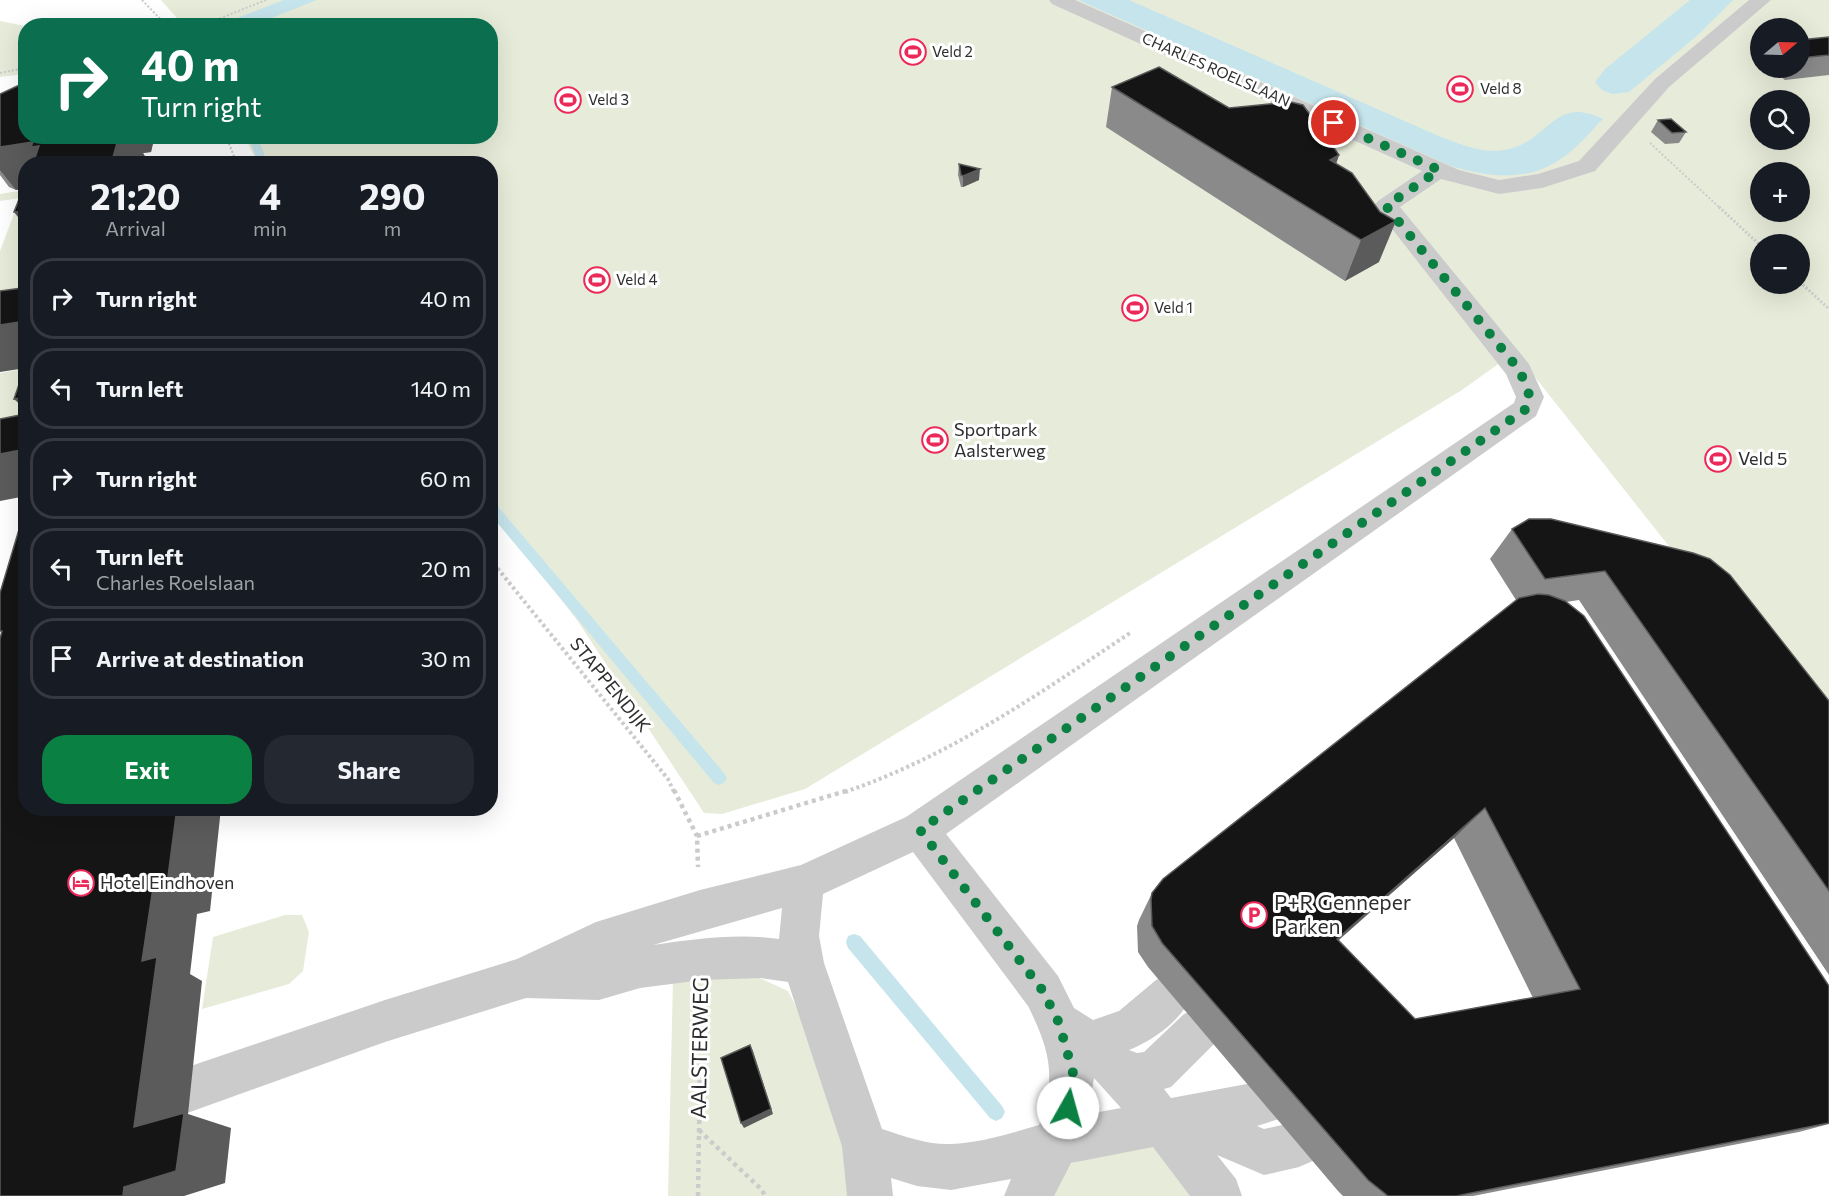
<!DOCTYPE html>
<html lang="en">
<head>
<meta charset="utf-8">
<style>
  :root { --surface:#171b24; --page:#242831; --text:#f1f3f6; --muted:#9ea1a6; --line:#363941; --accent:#0b8043 }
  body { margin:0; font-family:Commissioner,sans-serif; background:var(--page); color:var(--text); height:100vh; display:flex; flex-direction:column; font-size:22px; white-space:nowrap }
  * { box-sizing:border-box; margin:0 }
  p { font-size:20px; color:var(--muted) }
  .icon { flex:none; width:33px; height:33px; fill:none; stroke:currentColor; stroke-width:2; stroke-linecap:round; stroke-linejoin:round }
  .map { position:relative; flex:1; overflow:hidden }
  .panel { position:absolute; left:18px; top:156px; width:480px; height:660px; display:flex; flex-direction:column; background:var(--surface); border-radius:24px; box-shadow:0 6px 24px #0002 }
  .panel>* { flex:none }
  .top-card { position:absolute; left:18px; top:18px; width:480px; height:126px; border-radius:24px; box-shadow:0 6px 24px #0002; background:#0b6e4f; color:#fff; overflow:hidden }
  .needle { width:39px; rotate:71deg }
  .fabs { position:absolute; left:1750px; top:18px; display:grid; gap:12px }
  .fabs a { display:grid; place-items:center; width:60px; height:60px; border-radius:50%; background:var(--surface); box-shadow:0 6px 24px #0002; font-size:30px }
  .pin { position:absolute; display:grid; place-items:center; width:51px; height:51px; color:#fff; margin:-26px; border:3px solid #fff; border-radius:50%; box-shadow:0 2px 6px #0007 }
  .me { position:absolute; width:66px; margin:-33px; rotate:7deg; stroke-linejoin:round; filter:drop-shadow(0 0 4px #0008) }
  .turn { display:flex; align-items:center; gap:21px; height:126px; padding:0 24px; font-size:27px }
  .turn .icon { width:78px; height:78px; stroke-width:2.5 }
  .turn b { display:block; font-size:42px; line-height:51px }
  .eta { display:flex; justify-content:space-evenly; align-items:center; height:102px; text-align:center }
  .eta b { font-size:36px; font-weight:700; line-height:42px }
  .action { display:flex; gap:12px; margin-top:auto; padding:12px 24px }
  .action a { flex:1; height:69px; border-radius:24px; background:var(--accent); color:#fff; font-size:24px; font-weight:700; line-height:69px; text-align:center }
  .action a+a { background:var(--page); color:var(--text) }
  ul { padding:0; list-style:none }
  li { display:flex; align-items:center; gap:18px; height:81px; margin:0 12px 9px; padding:0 12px; border:3px solid var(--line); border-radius:24px }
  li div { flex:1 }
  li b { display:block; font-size:22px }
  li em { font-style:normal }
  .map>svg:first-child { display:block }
  .green { fill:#e7ecda; fill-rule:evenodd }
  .water { fill:#c6e4ec }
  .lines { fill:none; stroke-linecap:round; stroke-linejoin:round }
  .stream { fill:#c6e4ec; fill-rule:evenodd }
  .path-far3 { stroke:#cbcbcb; stroke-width:2; stroke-dasharray:2 2; stroke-linecap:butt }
  .path-far2 { stroke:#cbcbcb; stroke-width:3; stroke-dasharray:2 2; stroke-linecap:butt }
  .path-far1 { stroke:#cbcbcb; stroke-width:4; stroke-dasharray:3 3; stroke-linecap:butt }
  .path { stroke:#cbcbcb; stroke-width:4.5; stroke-dasharray:4 4; stroke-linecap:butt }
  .minor { fill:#cbcbcb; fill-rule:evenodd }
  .wall { fill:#8a8a8a; fill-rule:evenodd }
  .shaded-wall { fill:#5b5b5b }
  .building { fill:#151515; stroke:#5b5b5b; stroke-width:1.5; fill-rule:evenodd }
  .route { stroke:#0b8043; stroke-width:10; stroke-dasharray:0 18 }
  .labels { text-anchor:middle; stroke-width:6; stroke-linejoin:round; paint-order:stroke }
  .far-poi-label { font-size:15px; fill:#2e2e2e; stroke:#fff; text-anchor:start }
  .far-street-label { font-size:15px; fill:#2e2e2e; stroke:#fff }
  .poi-label { font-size:18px; fill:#2e2e2e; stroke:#fff; text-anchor:start }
  .street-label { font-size:18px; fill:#2e2e2e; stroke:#fff }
  .near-poi-label { font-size:21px; fill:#2e2e2e; stroke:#fff; text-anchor:start }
  .near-street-label { font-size:21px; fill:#2e2e2e; stroke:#fff }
</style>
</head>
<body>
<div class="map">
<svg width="1829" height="1196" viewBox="0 0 1829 1196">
  <rect width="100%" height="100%" fill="#fff"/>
  <g class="green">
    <path d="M161,0H1829V748L1515,352L1462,390L805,789L722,814L704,813L577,620L491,509L490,164L258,163L245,137L490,136V26L183,25ZM1761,28H1800V68H1761ZM1761,100H1800V140H1761ZM1761,172H1800V212H1761ZM1761,244H1800V284H1761Z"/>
    <path d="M0,21L25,26V74L0,77Z"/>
    <path d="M25,190V334L0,338V251L20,198L0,201V194Z"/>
    <path d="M25,369V461L0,465V373Z"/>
    <path d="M285,915H302L309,932L303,971L289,984L202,1009L213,937Z"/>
    <path d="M747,972L788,991L832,1075L851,1196H668L673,979Z"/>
    <path d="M1155,1142L1197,1196H1049L1068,1164Z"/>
  </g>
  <g class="water">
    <path d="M284,0H317L254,25H219Z"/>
    <path d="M1078,0H1129L1441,137C1461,144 1482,154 1504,150C1550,143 1552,94 1603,119C1589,133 1576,150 1559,160C1527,182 1486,177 1451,166Z"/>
    <path d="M1690,0H1733L1698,35L1629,92L1612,94L1602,90L1595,82L1605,69Z"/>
  </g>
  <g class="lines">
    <g class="stream">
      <path d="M248,136H257L268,164H259Z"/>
      <path d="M490,500L494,502L724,773L727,778L724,783L719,785L714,783L490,514Z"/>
      <path d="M854,934L860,936L1002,1106L1005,1112L1002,1118L996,1121L990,1118L848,948L846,942L848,936Z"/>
    </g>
    <g class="path-far3">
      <path d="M142,0L167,26"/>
      <path d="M201,26L266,0"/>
      <path d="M0,73L26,68"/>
      <path d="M226,136L237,164"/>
      <path d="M1650,143L1720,208"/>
    </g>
    <g class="path-far2">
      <path d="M1719,207L1761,246"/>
      <path d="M1800,282L1829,309"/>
    </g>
    <g class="path-far1">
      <path d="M490,559L668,779L674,792"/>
      <path d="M845,792C952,755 1037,695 1130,633"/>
    </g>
    <g class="path">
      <path d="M674,790L697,836L698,867"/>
      <path d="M697,836L849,790"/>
      <path d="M699,1130L762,1190L765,1196"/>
      <path d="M698,1196L701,1003"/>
    </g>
    <path class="minor" d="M1049,0H1075L1459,170L1499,180L1538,174L1579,161L1655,79L1749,0H1771L1669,87L1595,171L1542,188L1499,194L1441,179L1400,207L1529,364L1544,397L1536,416L946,834L1058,976L1074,1008L1093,1020L1119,1011L1156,980L1171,974L1186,980L1192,995C1182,1020 1154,1040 1129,1050L1137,1053L1144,1052L1184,1014L1199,1008L1214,1014L1220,1029L1214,1044L1171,1087L1164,1089L1171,1098L1263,1081L1279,1087L1285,1103L1279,1119L1257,1126L1264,1129L1299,1121L1315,1128L1322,1144L1315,1160L1299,1167L1264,1175L1217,1155L1236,1179L1242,1196H1190L1153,1147L1071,1163L1054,1196H1004L1011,1179L951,1190L917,1186L891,1178L893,1196H847L842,1146L788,982L761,978L702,980L640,988L599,1000L526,998L385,1042L190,1112L148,1124L132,1118L126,1102L132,1086L385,1000L517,959L596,922L700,890L801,865L906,817L1514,403L1516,397L1506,374L1374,206L1378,201L1422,171L1052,4ZM913,852L1028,1006C1050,1050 1057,1078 1039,1125C1012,1133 980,1143 951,1144C927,1145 904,1136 882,1129L824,963L819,936L823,894ZM782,908L779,939C737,933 694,939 653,945ZM1094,1078L1121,1108L1088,1114Z"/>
  </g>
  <g class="wall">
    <path d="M1829,37V75L1785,80L1769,68H1800V40Z"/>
    <path d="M1112,87L1229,108L1339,155L1336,164L1379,262L1345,281L1106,127Z"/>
    <path d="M1658,120L1686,132L1679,143L1665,144L1651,132Z"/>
    <path d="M26,136H152L154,139L151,152L143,153L149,163L16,190L9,187L0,175V147Z"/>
    <path d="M959,164L979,180L963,187H961L958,175Z"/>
    <path d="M1529,519L1829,701V975L1579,600L1566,602L1829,986V1124L1799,1132L1473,1196H1343L1338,1191L1148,967L1138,952L1137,926L1139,920L1152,893L1516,600L1490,559L1512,529ZM1454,838L1533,998L1415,1019L1339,940Z"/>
  </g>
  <g class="shaded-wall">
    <path d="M115,136H152L154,139L151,152L143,153L149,164H111Z"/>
    <path d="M33,142L39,146L52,164H26V188L16,190L0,170V147Z"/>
    <path d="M1339,155L1325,196L1330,160Z"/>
    <path d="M980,169L979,180L963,187V176Z"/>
    <path d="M26,211V227L14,212Z"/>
    <path d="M1396,221L1379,262L1345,281L1361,240Z"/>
    <path d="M26,321V368L0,372V325Z"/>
    <path d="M26,397V410L14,399Z"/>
    <path d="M26,449V496L0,501V454Z"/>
    <path d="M177,808H221L210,911L197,914L190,974L202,981L188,1114L231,1128L225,1183L184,1196H123L134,1127L142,961L153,888Z"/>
    <path d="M1485,808L1454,838L1312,963L1337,939Z"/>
    <path d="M750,1045L753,1051L773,1114L744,1128L741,1123Z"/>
  </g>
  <g class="building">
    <path d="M1829,37V55L1800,58V40Z"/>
    <path d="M1159,67L1229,108L1291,102L1303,105L1339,155L1330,160L1352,173L1380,212L1396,221L1361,240L1112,87Z"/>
    <path d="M26,82V136H119L111,164H33L39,146L31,147L33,142L0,147V94Z"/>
    <path d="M1671,119L1686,132L1672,133L1658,120Z"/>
    <path d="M959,164L980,169L963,176L961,175Z"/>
    <path d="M26,182V211L14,212Z"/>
    <path d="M26,279V321L0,325V291L22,288Z"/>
    <path d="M26,364V397L14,399Z"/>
    <path d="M26,399V449L0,454V419L20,415Z"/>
    <path d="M26,506V808H177L167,884L153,888L142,961L157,957L134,1127L184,1113L176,1171L124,1187L123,1196H0V639L2,631H0V593Z"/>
    <path d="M1529,519H1551L1693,553L1710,559L1730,575L1829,701V891L1605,571L1545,579L1512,529Z"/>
    <path d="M1538,594L1549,595L1565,601L1584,616L1829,986V1123L1456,1196H1388L1368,1180L1162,943L1152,926L1151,900L1152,893L1163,879L1519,598ZM1485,808L1580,989L1415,1019L1337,939Z"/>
    <path d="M750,1045L771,1109L741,1123L721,1058Z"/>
  </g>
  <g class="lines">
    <path class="route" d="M1068,1108L1073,1073L1070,1062L1059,1023L1043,991L920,830L1526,409L1530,397L1520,371L1386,206L1439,170L1334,123"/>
  </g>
  <defs>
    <g id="stadium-ring" transform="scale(1.35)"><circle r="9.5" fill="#fff" stroke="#eb2a5a" stroke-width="1.5"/><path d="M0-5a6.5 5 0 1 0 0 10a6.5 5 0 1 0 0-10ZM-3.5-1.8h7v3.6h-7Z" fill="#eb2a5a"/></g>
    <g id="hotel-ring" transform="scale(1.35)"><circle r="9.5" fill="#fff" stroke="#eb2a5a" stroke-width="1.5"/><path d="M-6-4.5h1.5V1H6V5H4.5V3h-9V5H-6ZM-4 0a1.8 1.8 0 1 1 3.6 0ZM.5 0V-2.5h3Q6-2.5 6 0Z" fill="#eb2a5a"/></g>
    <g id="parking-ring" transform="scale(1.35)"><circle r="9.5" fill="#fff" stroke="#eb2a5a" stroke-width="1.5"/><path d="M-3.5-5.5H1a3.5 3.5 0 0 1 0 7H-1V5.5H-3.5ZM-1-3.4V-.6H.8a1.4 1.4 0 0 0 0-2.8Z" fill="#eb2a5a"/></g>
  </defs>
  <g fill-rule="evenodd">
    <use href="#stadium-ring" x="913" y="52"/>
    <use href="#stadium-ring" x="1460" y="89"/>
    <use href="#stadium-ring" x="568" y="100"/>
    <use href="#stadium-ring" x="597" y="280"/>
    <use href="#stadium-ring" x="1135" y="308"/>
    <use href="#stadium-ring" x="935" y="440"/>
    <use href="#stadium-ring" x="1718" y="459"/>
    <use href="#hotel-ring" x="81" y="883"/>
    <use href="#parking-ring" x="1254" y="915"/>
  </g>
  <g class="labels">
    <g class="far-poi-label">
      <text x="932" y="57">Veld 2</text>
      <text x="1480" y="94">Veld 8</text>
      <text x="588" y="105">Veld 3</text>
      <text x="616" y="285">Veld 4</text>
      <text x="1154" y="313">Veld 1</text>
    </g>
    <g class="far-street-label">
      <text transform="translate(1216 70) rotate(24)" y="5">CHARLES ROELSLAAN</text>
    </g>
    <g class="poi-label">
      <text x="954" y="436">Sportpark<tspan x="954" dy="21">Aalsterweg</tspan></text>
      <text x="1738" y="465">Veld 5</text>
      <text x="100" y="889">Hotel Eindhoven</text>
    </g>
    <g class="street-label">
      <text transform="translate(610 685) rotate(51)" y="6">STAPPENDIJK</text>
    </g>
    <g class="near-poi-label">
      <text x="1274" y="910">P+R Genneper<tspan x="1274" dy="24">Parken</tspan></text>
    </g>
    <g class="near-street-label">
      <text transform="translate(700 1048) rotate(-89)" y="7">AALSTERWEG</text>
    </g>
  </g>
</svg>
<div class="fabs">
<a><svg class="needle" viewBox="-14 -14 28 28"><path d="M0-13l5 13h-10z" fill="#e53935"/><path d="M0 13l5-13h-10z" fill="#9ea1a6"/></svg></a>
<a><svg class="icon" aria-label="search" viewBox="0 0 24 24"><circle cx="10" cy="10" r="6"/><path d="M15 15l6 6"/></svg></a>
<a>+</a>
<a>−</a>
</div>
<div class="pin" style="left:1334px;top:123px;background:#d93025"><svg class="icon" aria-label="arrive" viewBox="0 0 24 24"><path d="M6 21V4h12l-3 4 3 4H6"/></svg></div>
<svg class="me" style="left:1068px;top:1108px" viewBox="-20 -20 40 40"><circle r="19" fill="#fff"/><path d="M0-13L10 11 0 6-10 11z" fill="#0b8043"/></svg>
<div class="top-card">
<div class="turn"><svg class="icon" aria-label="right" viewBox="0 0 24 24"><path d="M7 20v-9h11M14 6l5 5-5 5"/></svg><div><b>40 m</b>Turn right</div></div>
</div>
<section class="panel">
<div class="eta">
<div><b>21:20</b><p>Arrival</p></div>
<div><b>4</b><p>min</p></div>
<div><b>290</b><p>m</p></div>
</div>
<ul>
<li><svg class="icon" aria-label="right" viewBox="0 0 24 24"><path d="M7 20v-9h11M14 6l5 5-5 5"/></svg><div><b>Turn right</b></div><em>40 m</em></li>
<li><svg class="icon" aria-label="left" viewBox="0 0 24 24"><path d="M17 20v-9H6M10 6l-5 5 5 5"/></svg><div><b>Turn left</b></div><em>140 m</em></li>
<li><svg class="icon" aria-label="right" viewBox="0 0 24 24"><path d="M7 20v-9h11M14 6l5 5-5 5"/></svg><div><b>Turn right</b></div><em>60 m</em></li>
<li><svg class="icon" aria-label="left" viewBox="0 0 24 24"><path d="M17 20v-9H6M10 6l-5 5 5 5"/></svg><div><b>Turn left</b><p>Charles Roelslaan</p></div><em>20 m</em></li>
<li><svg class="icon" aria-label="arrive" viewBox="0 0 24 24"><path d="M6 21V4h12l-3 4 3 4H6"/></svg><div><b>Arrive at destination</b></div><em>30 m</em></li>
</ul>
<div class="action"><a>Exit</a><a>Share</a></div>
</section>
</div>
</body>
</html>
